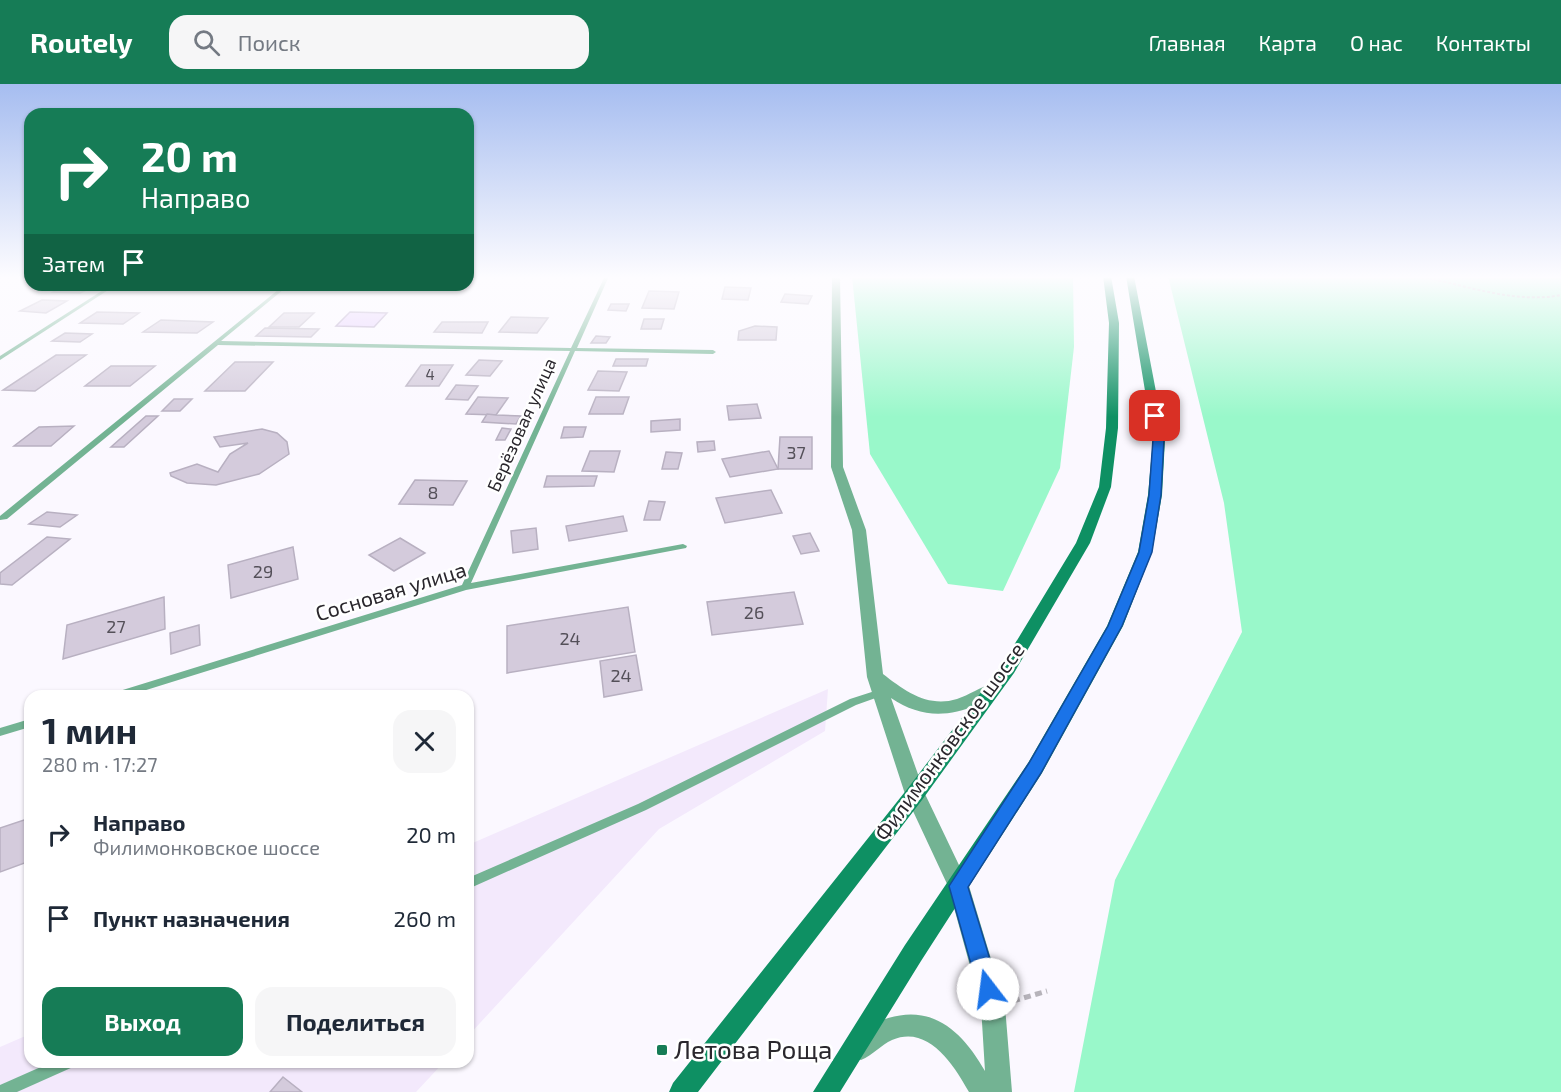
<!DOCTYPE html>
<html lang="ru">
<head>
<meta charset="utf-8">
<style>
  :root { --surface:#fff; --page:#f6f6f7; --text:#1f2937; --muted:#747a83; --accent:#167c56 }
  body { margin:0; font-family:"Exo 2",sans-serif; background:var(--page); color:var(--text); height:100vh; display:flex; flex-direction:column; font-size:22px; white-space:nowrap }
  * { box-sizing:border-box; margin:0 }
  p { font-size:20px; color:var(--muted) }
  .icon { flex:none; width:33px; height:33px; fill:none; stroke:currentColor; stroke-width:2; stroke-linecap:round; stroke-linejoin:round }
  .map { position:relative; flex:1; overflow:hidden }
  .drawer { position:absolute; left:24px; top:606px; width:450px; height:378px; display:flex; flex-direction:column; background:var(--surface); border-radius:18px; box-shadow:0 2px 4px #0004 }
  .drawer>* { flex:none }
  .top-card { position:absolute; left:24px; top:24px; width:450px; height:183px; border-radius:18px; box-shadow:0 2px 4px #0004; background:#167c56; color:#fff; overflow:hidden }
  .pin { position:absolute; display:grid; place-items:center; width:51px; height:51px; color:#fff; margin:-26px; border-radius:12px; box-shadow:0 3px 9px #0006 }
  .me { position:absolute; width:66px; margin:-33px; rotate:345deg; stroke-linejoin:round; filter:drop-shadow(0 0 4px #0008) }
  .turn { display:flex; align-items:center; gap:21px; height:126px; padding:0 18px; font-size:27px }
  .turn .icon { width:78px; height:78px; stroke-width:2.5 }
  .turn b { display:block; font-size:42px; line-height:51px }
  .then { display:flex; align-items:center; height:57px; padding:0 18px; background:#0003; gap:12px; font-size:22px }
  .round { display:grid; place-items:center; flex:none; width:63px; height:63px; border-radius:18px; background:var(--page) }
  .headline { display:flex; align-items:center; justify-content:space-between; height:102px; padding:0 18px }
  h1 { font-size:36px; font-weight:700; line-height:45px }
  .primary-button { display:flex; gap:12px; margin-top:auto; padding:12px 18px }
  .primary-button a { flex:1; height:69px; border-radius:18px; background:var(--accent); color:#fff; font-size:24px; font-weight:700; line-height:69px; text-align:center }
  .primary-button a+a { background:var(--page); color:var(--text) }
  ul { padding:0; list-style:none }
  li { display:flex; align-items:center; gap:18px; height:84px; padding:0 18px }
  li div { flex:1 }
  li b { display:block; font-size:22px }
  li em { font-style:normal }
  header { display:flex; align-items:center; gap:36px; box-sizing:border-box; height:84px; padding:0 30px; background:var(--accent); color:#fff }
  header strong { font-size:28px }
  nav { display:flex; gap:33px; margin-inline-start:auto; font-size:21px }
  .search { width:420px; height:54px; background:var(--page); display:flex; align-items:center; gap:15px; box-sizing:border-box; padding:0 21px; border-radius:18px; color:var(--muted); font-size:22px }
  .map>svg:first-child { display:block }
  .built { fill:#f3e9fc }
  .green { fill:#99f8ca }
  .water { fill:#e4cbfd; stroke:#ac9abf; stroke-width:1.5 }
  .building { fill:#d4cbdc; stroke:#b8b0c1; stroke-width:1.5 }
  .lines { fill:none; stroke-linecap:round; stroke-linejoin:round }
  .path-far1 { stroke:#b6b3ba; stroke-width:2; stroke-dasharray:3 2; stroke-linecap:butt }
  .path { stroke:#b6b3ba; stroke-width:5; stroke-dasharray:7 4.5; stroke-linecap:butt }
  .lane { fill:#73b393; fill-rule:evenodd }
  .street { fill:#73b393; fill-rule:evenodd }
  .secondary { fill:#0e9063; fill-rule:evenodd }
  .route { fill:#1a73e8; stroke:#114b97; stroke-width:1.5 }
  .poi-dot { fill:#167c56; stroke:#fff; stroke-width:2 }
  .labels { text-anchor:middle; stroke-width:5; stroke-linejoin:round; paint-order:stroke }
  .far-number-label { font-size:15px; fill:#545059 }
  .far-street-label { font-size:18px; fill:#2a272d; stroke:#fff }
  .number-label { font-size:18px; fill:#545059 }
  .street-label { font-size:21px; fill:#2a272d; stroke:#fff }
  .near-poi-label { font-size:26px; fill:#2a272d; stroke:#fff; text-anchor:start }
</style>
</head>
<body>
<header>
<strong>Routely</strong>
<div class="search"><svg class="icon" aria-label="search" viewBox="0 0 24 24"><circle cx="10" cy="10" r="6"/><path d="M15 15l6 6"/></svg>Поиск</div>
<nav><a>Главная</a><a>Карта</a><a>О нас</a><a>Контакты</a></nav>
</header>
<div class="map">
<svg width="1561" height="1008" viewBox="0 0 1561 1008">
  <rect width="100%" height="100%" fill="#fbf8ff"/>
  <g class="built">
    <path d="M828,605L825,647L659,745L468,952V761Z"/>
    <path d="M30,950V978H444L416,1008H0V963Z"/>
  </g>
  <g class="green">
    <path d="M852,192H1073L1074,263L1060,384L1003,507L948,500L870,370Z"/>
    <path d="M1168,192H1561V1008H1074L1115,796L1242,548L1224,419Z"/>
  </g>
  <path class="water" d="M350,228L387,229L374,243L336,242Z"/>
  <g class="building">
    <path d="M66,201H67L93,203L80,209L53,208Z"/>
    <path d="M725,203L751,204L748,216L722,215Z"/>
    <path d="M649,207L679,208L674,225L642,224Z"/>
    <path d="M785,210L812,212L808,220L781,218Z"/>
    <path d="M42,216L67,217L46,229L20,227Z"/>
    <path d="M611,220H629L626,227L608,226Z"/>
    <path d="M97,228L139,229L123,240L80,239Z"/>
    <path d="M284,229H314L299,243H269Z"/>
    <path d="M511,233L548,234L537,249L499,248Z"/>
    <path d="M644,235H664L661,245H641Z"/>
    <path d="M161,236L213,238L197,249L143,248Z"/>
    <path d="M442,238H488L482,249L434,248Z"/>
    <path d="M755,242L777,243L776,256H738L739,247Z"/>
    <path d="M265,244L319,245L311,253L256,252Z"/>
    <path d="M65,249L92,250L80,258L52,257Z"/>
    <path d="M596,252L610,253L606,259H591Z"/>
    <path d="M56,271H86L35,307L3,306Z"/>
    <path d="M616,275H648L646,282H613Z"/>
    <path d="M479,276L502,277L490,292L466,291Z"/>
    <path d="M235,278H273L245,307H205Z"/>
    <path d="M421,281H453L439,302H406Z"/>
    <path d="M111,282H155L130,302H85Z"/>
    <path d="M598,287L627,288L619,307L588,306Z"/>
    <path d="M456,301L478,302L468,316L446,315Z"/>
    <path d="M478,313L508,314L496,331L466,330Z"/>
    <path d="M596,313H629L623,330H589Z"/>
    <path d="M174,315H192L180,327H162Z"/>
    <path d="M757,320L761,334L729,336L727,322Z"/>
    <path d="M487,330L496,331L521,332L516,340L482,338Z"/>
    <path d="M146,332H158L124,363H111Z"/>
    <path d="M680,335V346L651,348V337Z"/>
    <path d="M74,342L51,362H14L39,343Z"/>
    <path d="M564,343H586L583,353L561,354Z"/>
    <path d="M502,344L511,345L505,356H496Z"/>
    <path d="M262,345L277,349L287,358L289,370L259,390L216,401L187,399L171,392L170,389L197,380L218,388L230,370L248,359L220,363L214,353Z"/>
    <path d="M780,353H812V385H778Z"/>
    <path d="M714,357L715,366L698,368L697,358Z"/>
    <path d="M590,367H620L614,388L582,387Z"/>
    <path d="M769,367L778,385L730,393L722,375Z"/>
    <path d="M666,368L682,369L678,385H662Z"/>
    <path d="M547,392H597L594,402L544,403Z"/>
    <path d="M415,396L467,397L453,421L399,420Z"/>
    <path d="M771,406L782,429L725,439L716,414Z"/>
    <path d="M649,417L665,418L660,436H644Z"/>
    <path d="M47,428L77,431L60,443L29,440Z"/>
    <path d="M623,432L627,447L569,457L566,442Z"/>
    <path d="M536,444L538,465L513,469L511,447Z"/>
    <path d="M810,449L819,467L801,470L793,452Z"/>
    <path d="M47,453L70,455L12,501L0,500V489Z"/>
    <path d="M400,454L425,469L394,487L369,471Z"/>
    <path d="M293,463L298,495L231,514L228,481Z"/>
    <path d="M794,508L803,540L712,551L707,518Z"/>
    <path d="M164,513L165,545L63,575L67,541Z"/>
    <path d="M628,523L635,568L507,589V542Z"/>
    <path d="M199,541L200,561L171,570L170,549Z"/>
    <path d="M636,571L642,606L604,613L600,577Z"/>
    <path d="M30,734V777L0,788V744Z"/>
    <path d="M283,993L302,1008H270Z"/>
  </g>
  <g class="lines">
    <path class="path-far1" d="M1419,192C1465,201 1514,220 1561,211"/>
    <path class="path" d="M1013,917L1047,907"/>
    <g class="lane">
      <path d="M605,192H609L577,264L713,266L716,268L713,270L575,267L471,499L683,460L687,462L686,464L466,506L127,612H111L113,609L462,501L570,267L218,261L7,435L0,436V432L284,201H289L221,257L571,264Z"/>
      <path d="M111,201H116L0,276V272Z"/>
      <path d="M881,605L884,607L886,609L884,611L856,621L646,726L468,805V794L638,720L850,615Z"/>
      <path d="M30,635V643L0,652V644Z"/>
      <path d="M52,978H75L73,983L17,1008H0V1001Z"/>
    </g>
    <path class="street" d="M832,192H840L843,383L866,446L883,590C905,607 928,624 957,615C969,611 980,603 992,600L998,601L1001,606C996,614 985,618 977,621C946,634 919,633 891,614L925,710L969,802L995,888L1005,922L1012,1008H969C954,981 928,940 892,956C881,961 873,971 861,976L852,973L849,964C854,951 867,942 880,937C929,917 961,945 985,987L981,922L948,802L905,710L867,593L852,446L831,383Z"/>
    <g class="secondary">
      <path d="M1103,192H1111L1119,239L1118,344L1111,403L1090,459L1014,589L922,716L698,1008H669L673,999L908,704L1002,581L1076,459L1099,403L1106,344L1109,239Z"/>
      <path d="M1126,192H1134L1165,355L1162,411L1152,468L1123,542L1042,689L921,877L840,1008H813L905,861L1028,679L1107,542L1138,468L1148,411L1153,355Z"/>
    </g>
  </g>
  <linearGradient id="sky" x2="0" y2="1"><stop stop-color="#a6bdf0"/><stop offset="0.58" stop-color="#fdfcff"/><stop offset="1" stop-color="#fdfcff" stop-opacity="0"/></linearGradient>
  <rect width="1561" height="333" fill="url(#sky)"/>
  <path class="route" d="M1155,329L1161,332L1164,355L1161,411L1152,468L1122,542L1041,689L968,803L999,905L996,912L988,915L981,912L978,905L949,802L1029,679L1108,542L1139,468L1149,411L1153,355L1150,332Z"/>
  <rect class="poi-dot" x="656" y="960" width="12" height="12" rx="3"/>
  <g class="labels">
    <g class="far-number-label">
      <text x="430" y="296">4</text>
    </g>
    <g class="far-street-label">
      <text transform="translate(522 341) rotate(-66)" y="6">Берёзовая улица</text>
    </g>
    <g class="number-label">
      <text x="796" y="375">37</text>
      <text x="433" y="415">8</text>
      <text x="263" y="494">29</text>
      <text x="754" y="535">26</text>
      <text x="116" y="549">27</text>
      <text x="570" y="561">24</text>
      <text x="621" y="598">24</text>
    </g>
    <g class="street-label">
      <text transform="translate(391 508) rotate(-17)" y="7">Сосновая улица</text>
      <text transform="translate(950 658) rotate(-54)" y="7">Филимонковское шоссе</text>
    </g>
    <g class="near-poi-label">
      <text x="674" y="975">Летова Роща</text>
    </g>
  </g>
</svg>
<div class="pin" style="left:1155px;top:332px;background:#d93025"><svg class="icon" aria-label="arrive" viewBox="0 0 24 24"><path d="M6 21V4h12l-3 4 3 4H6"/></svg></div>
<svg class="me" style="left:988px;top:905px" viewBox="-20 -20 40 40"><circle r="19" fill="#fff"/><path d="M0-13L10 11 0 6-10 11z" fill="#1a73e8"/></svg>
<div class="top-card">
<div class="turn"><svg class="icon" aria-label="right" viewBox="0 0 24 24"><path d="M7 20v-9h11M14 6l5 5-5 5"/></svg><div><b>20 m</b>Направо</div></div>
<div class="then">Затем<svg class="icon" aria-label="arrive" viewBox="0 0 24 24"><path d="M6 21V4h12l-3 4 3 4H6"/></svg></div>
</div>
<section class="drawer">
<div class="headline"><div><h1>1 мин</h1><p>280 m · 17:27</p></div><a class="round"><svg class="icon" aria-label="close" viewBox="0 0 24 24"><path d="M6 6l12 12M18 6L6 18"/></svg></a></div>
<ul>
<li><svg class="icon" aria-label="right" viewBox="0 0 24 24"><path d="M7 20v-9h11M14 6l5 5-5 5"/></svg><div><b>Направо</b><p>Филимонковское шоссе</p></div><em>20 m</em></li>
<li><svg class="icon" aria-label="arrive" viewBox="0 0 24 24"><path d="M6 21V4h12l-3 4 3 4H6"/></svg><div><b>Пункт назначения</b></div><em>260 m</em></li>
</ul>
<div class="primary-button"><a>Выход</a><a>Поделиться</a></div>
</section>
</div>
</body>
</html>
